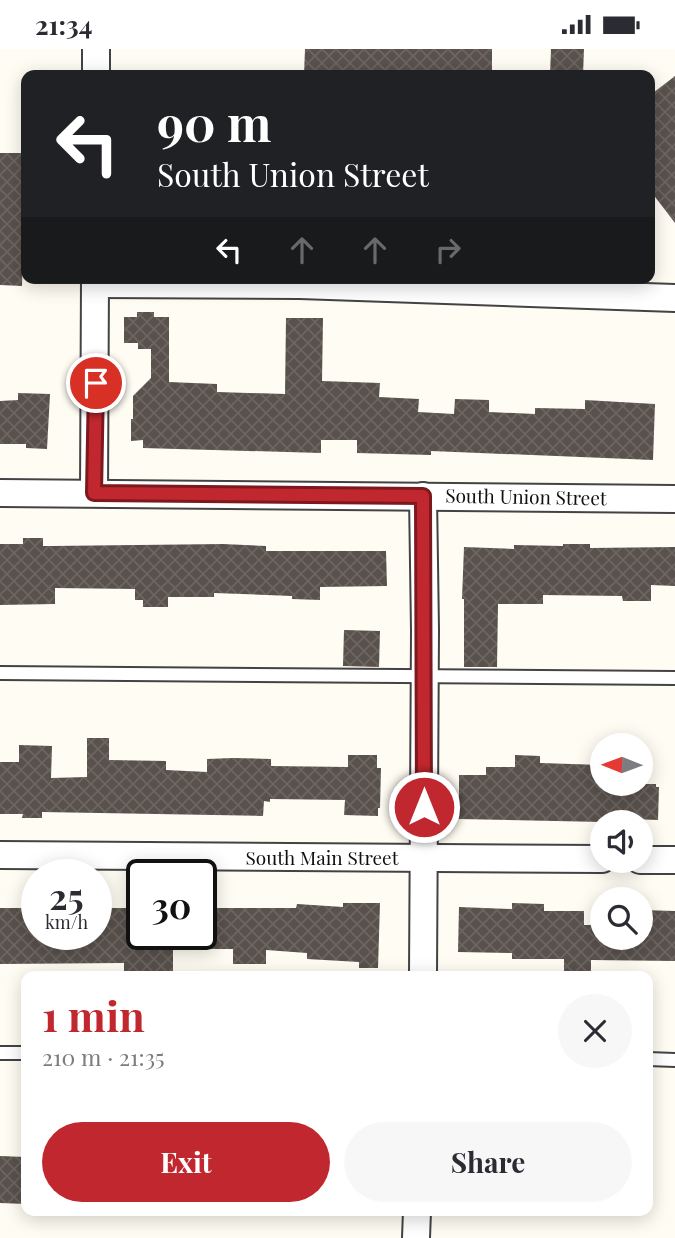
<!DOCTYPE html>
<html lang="en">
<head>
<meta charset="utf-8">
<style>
  :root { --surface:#fff; --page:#f7f7f7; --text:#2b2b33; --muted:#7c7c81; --accent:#c1272e }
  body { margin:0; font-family:"Playfair Display",serif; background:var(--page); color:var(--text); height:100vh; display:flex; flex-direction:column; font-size:26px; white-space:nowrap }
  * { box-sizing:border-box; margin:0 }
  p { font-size:23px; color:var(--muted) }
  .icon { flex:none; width:38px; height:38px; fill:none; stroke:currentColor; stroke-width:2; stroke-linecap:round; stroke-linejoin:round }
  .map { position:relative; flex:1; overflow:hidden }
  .drawer { position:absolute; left:21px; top:922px; width:632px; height:245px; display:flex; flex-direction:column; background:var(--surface); border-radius:14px; box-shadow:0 4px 18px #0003 }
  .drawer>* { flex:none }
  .banner { position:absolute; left:21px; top:21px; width:634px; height:214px; border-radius:14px; box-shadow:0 4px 18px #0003; background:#202124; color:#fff; overflow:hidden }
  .needle { width:46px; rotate:271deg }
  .fabs { position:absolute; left:590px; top:684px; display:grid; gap:14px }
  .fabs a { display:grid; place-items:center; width:63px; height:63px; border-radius:50%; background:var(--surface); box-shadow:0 4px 18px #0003; font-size:35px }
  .speed { position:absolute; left:21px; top:810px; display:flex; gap:14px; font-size:35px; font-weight:700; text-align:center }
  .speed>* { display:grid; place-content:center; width:91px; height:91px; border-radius:50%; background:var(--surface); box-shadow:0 4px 18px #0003; line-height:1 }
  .speed small { font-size:18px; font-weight:400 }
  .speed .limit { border:4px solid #111; border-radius:10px; background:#fff; color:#111 }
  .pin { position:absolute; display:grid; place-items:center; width:60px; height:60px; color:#fff; margin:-30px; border:4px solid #fff; border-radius:50%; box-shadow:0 2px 7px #0007 }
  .me { position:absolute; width:77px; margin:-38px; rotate:0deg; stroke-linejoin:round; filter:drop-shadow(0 0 5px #0008) }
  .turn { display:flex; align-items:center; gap:24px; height:147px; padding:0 21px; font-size:32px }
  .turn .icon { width:91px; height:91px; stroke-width:2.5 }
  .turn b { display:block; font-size:49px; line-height:60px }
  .lanes { display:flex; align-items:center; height:66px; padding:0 21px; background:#0003; justify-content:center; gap:35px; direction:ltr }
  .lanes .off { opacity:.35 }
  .round { display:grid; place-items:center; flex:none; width:74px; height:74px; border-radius:37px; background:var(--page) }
  .overview { display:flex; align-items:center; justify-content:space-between; height:119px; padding:0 21px }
  h1 { font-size:42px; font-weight:700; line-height:52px; color:var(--accent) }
  .action { display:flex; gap:14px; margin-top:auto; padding:14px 21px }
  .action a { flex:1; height:80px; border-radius:42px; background:var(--accent); color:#fff; font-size:28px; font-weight:700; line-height:80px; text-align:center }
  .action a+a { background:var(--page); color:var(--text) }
  .status { display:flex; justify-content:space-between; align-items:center; height:49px; padding:0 35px; background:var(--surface); direction:ltr }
  .status svg { height:19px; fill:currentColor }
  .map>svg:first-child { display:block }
  .building { fill:url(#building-cross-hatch) }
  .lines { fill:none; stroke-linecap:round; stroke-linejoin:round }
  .service-casing { stroke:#434343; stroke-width:16 }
  .minor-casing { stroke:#434343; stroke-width:30 }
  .service { stroke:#fff; stroke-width:12 }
  .minor { stroke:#fff; stroke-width:26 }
  .route-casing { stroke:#7d191e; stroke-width:18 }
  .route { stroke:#c1272e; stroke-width:12 }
  .labels { text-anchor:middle; stroke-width:7; stroke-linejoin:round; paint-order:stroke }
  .street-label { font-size:19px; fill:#101010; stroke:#fff }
</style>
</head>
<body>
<div class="status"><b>21:34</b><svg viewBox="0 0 49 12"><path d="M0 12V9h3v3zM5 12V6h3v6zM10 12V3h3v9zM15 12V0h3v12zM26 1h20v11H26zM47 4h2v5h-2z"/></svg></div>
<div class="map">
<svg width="675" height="1189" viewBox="0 0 675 1189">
  <defs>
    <pattern id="building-cross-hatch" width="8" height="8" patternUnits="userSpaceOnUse" patternTransform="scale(1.75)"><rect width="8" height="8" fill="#59514c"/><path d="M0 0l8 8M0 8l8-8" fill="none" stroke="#6c6561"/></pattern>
  </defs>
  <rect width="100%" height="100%" fill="#fffdf3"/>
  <g class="building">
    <path d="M305,0H492V26H304Z"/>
    <path d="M551,0H584L583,26H550Z"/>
    <path d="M675,27V174L649,140V47Z"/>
    <path d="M0,104H26L22,237L0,236Z"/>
    <path d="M137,263H154V268H169V333L217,335V343L285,345L286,269H323L322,332L380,334L379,348L419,350L418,363L454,365L455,350L489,351V363L535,365V359L585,360V351L655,355L653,411L431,402V406L357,404V391H321V404L143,399V391L131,392V370H133V347L151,329V300H138V294H124V268H137Z"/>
    <path d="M18,344L50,345L47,400L26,399V395H0V352L18,351Z"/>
    <path d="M23,489H43V497H52L223,495L266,497V502H386L387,537L320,538V551L292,550V547L214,544V548H168V558H143V551H135V540L55,539V555L0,556V495H23Z"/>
    <path d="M563,495H590V499L675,498V537L651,536V552H623L622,547L543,546V555H498L497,618H464V550H462L464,498L514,500V496L563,497Z"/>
    <path d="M344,581L380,582L379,618L343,617Z"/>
    <path d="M87,689H109V711L166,712V721L207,723V710L233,709L271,710V717L348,718V706H377V719H381L380,759H378V767L344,766L345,751L270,750V753L264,752L263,767L42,763V769H22L23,765H0V713H19V696L52,697L51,729L87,728Z"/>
    <path d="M515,706L540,707V714L602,716V735H656V738H659L658,771L602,769V773L459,770V726H486V718H515Z"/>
    <path d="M343,854H380L378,919H359V913L307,910V904L266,901V915H233V900H201V859H296L297,855L343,858Z"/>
    <path d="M512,854L544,855V862H584V876H598V889H640V861L675,862V912L591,911V928H564V910H512V904L458,903L459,858L512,860Z"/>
    <path d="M0,859H37V886H96V859H142V886H173V928H124V914L0,915Z"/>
    <path d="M0,1107L26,1108V1155L0,1154Z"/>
  </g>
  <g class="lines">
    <g class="service-casing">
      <g id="service">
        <path d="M0,624L675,629"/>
        <path d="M0,1004H26"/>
        <path d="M648,1010L675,1011"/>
      </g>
    </g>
    <g class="minor-casing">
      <g id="minor">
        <path d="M96,26V0"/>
        <path d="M95,235L300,236L675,249"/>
        <path d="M0,444L675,450"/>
        <path d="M94,444L95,229"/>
        <path d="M423,447L425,581L423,928"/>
        <path d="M0,806L602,810"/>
        <path d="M640,811H675"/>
        <path d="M416,1189L417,1162"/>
      </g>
    </g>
    <use href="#service" class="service"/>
    <use href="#minor" class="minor"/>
  </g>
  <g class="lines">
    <g class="route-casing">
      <path id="route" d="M96,334L94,444L423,447L424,758"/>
    </g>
    <use href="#route" class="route"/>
  </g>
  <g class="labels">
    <g class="street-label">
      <text transform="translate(526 448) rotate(1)" y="7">South Union Street</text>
      <text x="322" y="816">South Main Street</text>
    </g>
  </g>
</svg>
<div class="fabs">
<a><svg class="needle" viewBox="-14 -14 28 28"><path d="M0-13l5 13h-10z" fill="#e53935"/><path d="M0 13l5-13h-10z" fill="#7c7c81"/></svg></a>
<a><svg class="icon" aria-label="sound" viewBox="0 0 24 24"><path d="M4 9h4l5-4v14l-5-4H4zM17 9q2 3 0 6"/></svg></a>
<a><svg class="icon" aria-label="search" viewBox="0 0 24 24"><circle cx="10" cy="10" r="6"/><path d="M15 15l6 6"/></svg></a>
</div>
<div class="speed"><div>25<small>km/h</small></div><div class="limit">30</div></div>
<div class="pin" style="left:96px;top:334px;background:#d93025"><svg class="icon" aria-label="arrive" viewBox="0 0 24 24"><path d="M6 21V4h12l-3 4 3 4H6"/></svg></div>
<svg class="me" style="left:424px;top:758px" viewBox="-20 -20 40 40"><circle r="17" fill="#c1272e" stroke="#fff" stroke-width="3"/><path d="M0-11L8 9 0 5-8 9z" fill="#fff"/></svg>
<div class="banner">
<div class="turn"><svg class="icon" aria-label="left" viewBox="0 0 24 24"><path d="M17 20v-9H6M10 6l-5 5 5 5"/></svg><div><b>90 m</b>South Union Street</div></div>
<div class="lanes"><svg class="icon" aria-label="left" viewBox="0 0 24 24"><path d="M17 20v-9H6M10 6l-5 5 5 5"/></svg><svg class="icon off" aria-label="ahead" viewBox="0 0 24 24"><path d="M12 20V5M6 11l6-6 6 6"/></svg><svg class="icon off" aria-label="ahead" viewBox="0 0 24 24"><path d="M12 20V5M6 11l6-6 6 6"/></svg><svg class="icon off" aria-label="right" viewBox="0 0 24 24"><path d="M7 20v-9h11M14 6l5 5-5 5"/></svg></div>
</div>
<section class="drawer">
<div class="overview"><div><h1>1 min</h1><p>210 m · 21:35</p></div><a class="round"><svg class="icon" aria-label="close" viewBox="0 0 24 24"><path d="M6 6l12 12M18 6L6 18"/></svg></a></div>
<div class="action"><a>Exit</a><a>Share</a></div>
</section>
</div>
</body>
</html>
